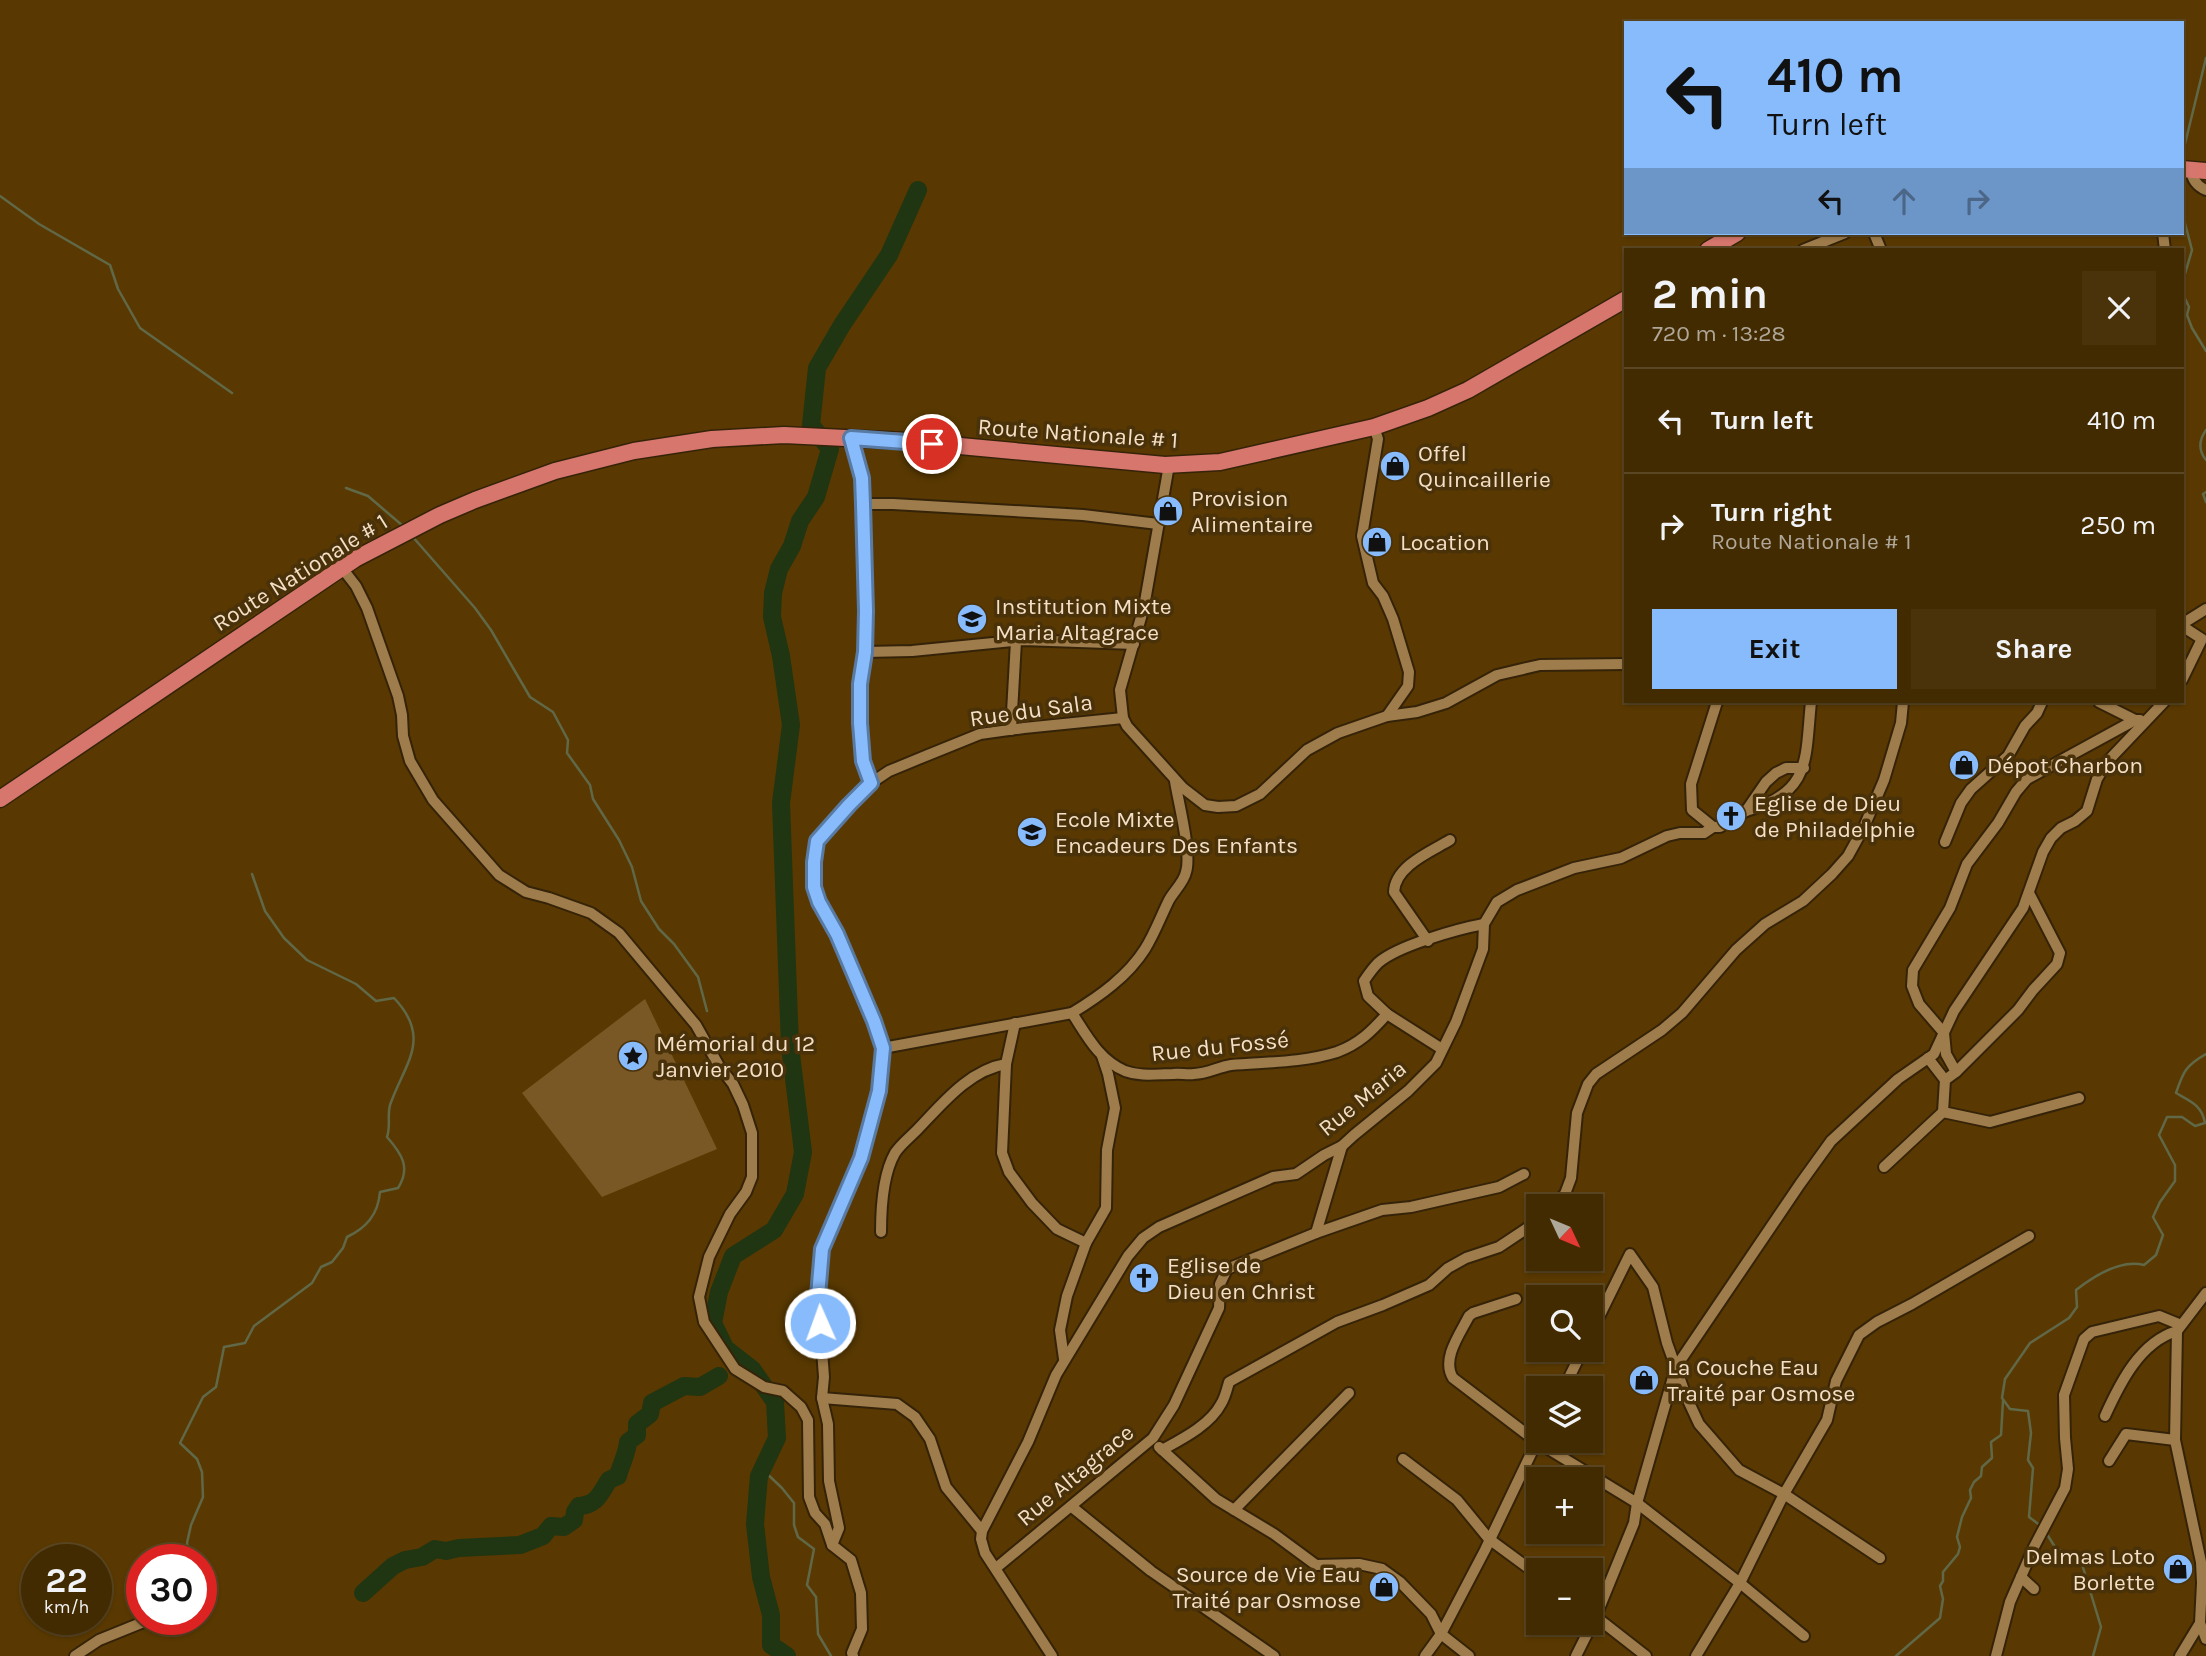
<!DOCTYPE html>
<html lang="en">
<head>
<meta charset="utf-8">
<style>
  :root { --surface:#432b01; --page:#4a330b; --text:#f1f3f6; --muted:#afa799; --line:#5b4723; --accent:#87bbfb }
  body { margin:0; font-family:Karla,sans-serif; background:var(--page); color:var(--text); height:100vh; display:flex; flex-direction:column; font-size:26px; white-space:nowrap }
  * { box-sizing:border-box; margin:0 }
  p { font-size:23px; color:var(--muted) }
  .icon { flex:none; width:38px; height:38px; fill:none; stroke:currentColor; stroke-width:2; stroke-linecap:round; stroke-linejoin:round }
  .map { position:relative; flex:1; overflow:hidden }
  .details { position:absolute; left:1624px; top:248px; width:560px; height:455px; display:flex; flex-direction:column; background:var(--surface); border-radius:0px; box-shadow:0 2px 5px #0004,0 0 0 2px var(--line) }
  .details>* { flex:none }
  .banner { position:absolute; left:1624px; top:21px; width:560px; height:214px; border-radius:0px; box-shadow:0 2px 5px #0004,0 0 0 2px var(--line); background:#87bbfb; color:#111; overflow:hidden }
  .needle { width:46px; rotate:134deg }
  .tools { position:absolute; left:1526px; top:1194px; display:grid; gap:14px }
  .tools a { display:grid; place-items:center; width:77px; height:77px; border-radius:0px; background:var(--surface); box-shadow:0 2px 5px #0004,0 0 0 2px var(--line); font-size:35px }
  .speed { position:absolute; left:21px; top:1544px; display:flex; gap:14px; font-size:35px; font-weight:700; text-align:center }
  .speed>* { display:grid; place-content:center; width:91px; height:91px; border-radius:50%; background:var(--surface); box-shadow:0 2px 5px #0004,0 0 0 2px var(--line); line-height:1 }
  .speed small { font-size:18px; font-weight:400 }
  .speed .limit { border:10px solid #d22; background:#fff; color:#111 }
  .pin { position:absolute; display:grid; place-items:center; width:60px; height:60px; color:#fff; margin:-30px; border:4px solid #fff; border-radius:50%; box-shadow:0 2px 7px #0007 }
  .me { position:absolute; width:77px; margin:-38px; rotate:358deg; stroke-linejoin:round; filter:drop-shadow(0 0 5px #0008) }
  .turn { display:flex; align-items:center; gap:24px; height:147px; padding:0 28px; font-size:32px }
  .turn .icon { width:91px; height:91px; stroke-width:2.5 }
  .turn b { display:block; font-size:49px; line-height:60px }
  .lanes { display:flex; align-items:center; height:66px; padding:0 28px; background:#0003; justify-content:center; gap:35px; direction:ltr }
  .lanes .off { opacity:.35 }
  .round { display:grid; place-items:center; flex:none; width:74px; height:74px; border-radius:0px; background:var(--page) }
  .head { display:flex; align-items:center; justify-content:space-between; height:119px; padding:0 28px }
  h1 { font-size:42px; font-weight:700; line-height:52px }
  .action { display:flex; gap:14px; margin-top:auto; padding:14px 28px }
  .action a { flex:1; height:80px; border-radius:0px; background:var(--accent); color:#111; font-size:28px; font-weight:700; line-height:80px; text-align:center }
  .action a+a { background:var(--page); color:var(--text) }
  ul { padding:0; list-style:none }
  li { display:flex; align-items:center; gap:21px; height:105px; padding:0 28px; border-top:2px solid var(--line) }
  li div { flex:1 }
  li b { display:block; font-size:26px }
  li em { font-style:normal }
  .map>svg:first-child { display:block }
  .green { fill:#7a5825 }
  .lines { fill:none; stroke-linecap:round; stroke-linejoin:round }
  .stream { stroke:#606848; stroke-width:2.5 }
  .river { stroke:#203512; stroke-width:18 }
  .minor-casing { stroke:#352309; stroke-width:14 }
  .primary-casing { stroke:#352309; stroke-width:19 }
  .minor { stroke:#9f7c4b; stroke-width:10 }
  .primary { stroke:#d6766d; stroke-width:16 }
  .route-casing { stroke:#587aa3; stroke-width:18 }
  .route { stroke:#87bbfb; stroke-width:12 }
  .labels { text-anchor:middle; stroke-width:7; stroke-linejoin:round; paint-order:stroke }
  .street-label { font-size:23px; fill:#f4e0c7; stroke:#49310a }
  .poi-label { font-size:23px; fill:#f4e0c7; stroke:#49310a; text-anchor:start }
</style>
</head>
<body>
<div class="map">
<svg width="2206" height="1656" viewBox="0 0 2206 1656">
  <rect width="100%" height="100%" fill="#593901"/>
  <path class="green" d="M645,999L717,1149L602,1197L522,1093Z"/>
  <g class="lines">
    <g class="stream">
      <path d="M2182,156L2206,58"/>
      <path d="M0,196L39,224L110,265L118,289L140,328L232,393"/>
      <path d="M2182,212L2192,250L2182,284"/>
      <path d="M2182,292L2189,307L2187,315L2192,328L2206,351"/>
      <path d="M2206,430C2199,440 2198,450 2206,460"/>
      <path d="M346,488L368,496L403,526"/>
      <path d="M2206,492L2203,494L2206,502"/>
      <path d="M412,536L475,608L491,630L530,697L553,712L568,740L567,753L590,785L593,799L619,840L632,867L641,901L659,929L674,944L698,977L707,1011"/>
      <path d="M762,1469L782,1488L794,1503V1525L798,1537L814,1549L807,1585L816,1597L818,1634L831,1656"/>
      <path d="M2041,1526L2029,1517L2033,1468L2028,1460L2031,1433L2028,1411L2010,1409L2002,1398L2005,1379L2030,1343L2069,1318L2077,1307L2076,1290C2094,1276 2121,1259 2144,1265L2156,1255L2163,1235L2153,1217L2160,1202L2175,1181V1165L2159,1135L2167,1117H2182L2195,1126L2205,1123C2202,1105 2190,1101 2176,1093C2183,1072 2186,1065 2206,1054"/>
      <path d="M2045,1531L2055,1547L2082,1564L2101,1627L2093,1656"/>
      <path d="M190,1559L187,1543L191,1525L203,1497L202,1472L197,1459L180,1443L203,1397L216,1387L224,1347L245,1343L254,1326L312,1283L321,1267L332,1262L343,1248L347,1237C366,1228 378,1215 380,1192L398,1188C411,1168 402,1154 387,1137C391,1125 387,1116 390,1105C404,1064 433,1039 394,998L376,1001L356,984L307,960L284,938L265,911L252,874"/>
      <path d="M1896,1656L1940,1618L1943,1599L1940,1586L1943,1581V1572L1958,1554L1960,1547L1957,1537L1962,1517L1971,1498L1970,1490L1974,1482L1981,1476L1982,1467L1992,1458L1991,1442L2001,1435L2003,1401"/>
    </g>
    <g class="river">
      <path d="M363,1593L393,1566L405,1560L422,1557L435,1549L446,1551L459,1548L520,1545L543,1536L551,1526L564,1527L574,1520L575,1512L579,1506C597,1505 600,1494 609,1480L618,1476C621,1464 627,1454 628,1442L637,1435V1424L650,1414L652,1403L684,1386L700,1387L719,1376"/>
      <path d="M787,1656L771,1645V1615L761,1577L755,1524L759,1476L777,1438L775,1402L752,1369L725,1348L713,1323L719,1292L733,1256L774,1230L795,1194L803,1152L790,1046L781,803L791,725L781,656L772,617L773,593L779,569L792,546L800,521L816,497L830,449L811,425L817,368L842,325L889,255L918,190"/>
    </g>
    <g class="minor-casing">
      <g id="minor">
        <path d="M2191,170C2192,180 2197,186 2206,190"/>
        <path d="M1874,233L1881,250"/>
        <path d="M2163,233L2165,250"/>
        <path d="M1803,250L1845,233"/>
        <path d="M851,438L862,478L864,504L866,611L865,652L860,684L861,724L864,761L871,783"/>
        <path d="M1169,465L1144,607L1120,690L1123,718L1127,726L1183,788L1205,805L1218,807L1236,806L1260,794L1307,750L1338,733L1387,716L1408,686L1409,672L1393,619L1383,596L1373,583L1362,536L1378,439L1374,427"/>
        <path d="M864,504H893L1083,515L1158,524"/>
        <path d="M342,568L356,586L367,608L398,696L402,715L403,736L410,761L433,800L499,875L526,892L549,898L591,913L619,933L696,1025L719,1066L733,1084L743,1105L752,1133V1177L746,1192L730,1214L709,1257L699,1297L704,1322L735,1369L764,1387L783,1391L801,1407L808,1420L809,1497L815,1513L825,1524L832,1545L851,1560L861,1593L862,1629L852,1653L853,1656"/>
        <path d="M2182,624L2206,609"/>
        <path d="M2182,626L2202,639L2182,680"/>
        <path d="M865,652L912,651L1023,640L1134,644"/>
        <path d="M2099,702L2135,720H2140"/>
        <path d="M1387,716L1417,712L1446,703L1497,675L1540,665L1626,664"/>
        <path d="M1011,730L1016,641"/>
        <path d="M1746,811C1812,793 1805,759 1811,702"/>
        <path d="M1713,827L1692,810L1691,784L1717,702"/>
        <path d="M1945,842L1961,803L1971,789L2008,756L2025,726L2037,713L2042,702"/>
        <path d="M1428,941L1394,892C1395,866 1430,852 1450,840"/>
        <path d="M1072,1013C1100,996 1128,976 1145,949C1155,933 1161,916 1169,900C1174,891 1184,882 1186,872C1192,854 1178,801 1175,781"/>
        <path d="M1387,1014L1368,996L1364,981C1368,975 1373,968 1378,963C1397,946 1457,929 1484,924"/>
        <path d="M883,1048L1072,1013C1087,1036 1099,1060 1125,1071C1141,1077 1157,1074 1173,1074C1180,1073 1187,1075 1194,1074C1207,1074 1218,1067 1231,1065C1266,1062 1302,1063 1337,1052C1359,1044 1372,1031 1387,1014L1442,1049"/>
        <path d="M1928,1058L1945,1080"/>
        <path d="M1006,1064L1002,1153L1009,1172L1032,1203L1057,1229L1086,1243"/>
        <path d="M1956,1072L2018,1010L2033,990L2057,964L2060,953L2029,893"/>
        <path d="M2079,1098L1990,1122L1943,1112L1945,1080L1956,1072L1946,1054L1944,1033L1919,1004L1912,986L1913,970L1950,908L1967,864L1998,823L2016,792L2027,779L2135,720"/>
        <path d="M1884,1167L1943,1112"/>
        <path d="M1553,1206L1565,1194L1571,1178L1577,1113L1588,1084L1596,1074L1662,1030L1682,1013L1736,950L1765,924L1803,901L1832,874L1848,856L1864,827L1884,780L1901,723L1903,702"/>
        <path d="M881,1232C881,1209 883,1174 895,1153C900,1145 910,1137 917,1130C942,1104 969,1070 1006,1064L1015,1023"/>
        <path d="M1316,1233L1382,1210L1411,1207L1499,1187L1524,1174"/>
        <path d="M1516,1299L1473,1313L1469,1316C1460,1334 1441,1359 1453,1378L1537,1442L1637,1503L1740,1583L1804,1636"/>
        <path d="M1591,1333L1630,1254L1653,1287L1667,1343L1686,1396L1699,1424L1739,1470L1784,1494L1880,1558"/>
        <path d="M1064,1359L1060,1330L1067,1296L1086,1243L1106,1208L1107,1150L1115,1108L1108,1074L1102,1056"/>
        <path d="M1564,1388L1583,1349"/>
        <path d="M822,1398L828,1424L829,1481L839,1528L832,1545"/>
        <path d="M2105,1416C2120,1383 2140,1342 2177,1331"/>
        <path d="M1159,1447L1216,1499L1274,1534L1316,1565L1359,1564L1382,1569L1400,1582L1431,1614L1441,1634L1469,1656"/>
        <path d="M1162,1450C1182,1439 1210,1425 1221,1404C1225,1398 1227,1389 1229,1382L1337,1322L1383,1305L1429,1285L1448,1268L1466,1258L1499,1247L1538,1221"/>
        <path d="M1403,1459L1457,1500L1489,1539L1538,1575"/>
        <path d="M2109,1461L2126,1434L2175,1440"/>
        <path d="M1072,1507L1151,1571L1274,1656"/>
        <path d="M1234,1510L1349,1393"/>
        <path d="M982,1531L946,1487L930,1439L915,1417L897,1404L822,1398L824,1377L818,1296L822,1249L861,1158L879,1091L883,1048L874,1021L837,934L819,902L814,887V862L817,841L848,805L871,783L889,771L928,755L980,734L1024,728L1123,718"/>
        <path d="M996,1568L1153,1438L1174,1405L1219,1308L1220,1284L1227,1269L1316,1233L1342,1146"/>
        <path d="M2021,1577L2034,1589"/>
        <path d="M1591,1613L1646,1656"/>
        <path d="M2200,1623L2206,1639"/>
        <path d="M75,1656L99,1640L151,1619"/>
        <path d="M1052,1656L985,1553L981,1539L982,1531L1028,1442L1056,1375L1128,1256L1143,1238L1159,1227L1273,1177L1296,1174L1324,1155L1342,1146L1354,1135L1408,1091L1436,1063L1456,1022L1483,949L1484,924L1497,902L1517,890L1574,868L1621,858L1667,836L1680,833H1704L1713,827H1720L1746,811L1766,782L1776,773L1786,768H1804"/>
        <path d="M1425,1656L1441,1634L1485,1550L1538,1439"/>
        <path d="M1576,1656L1596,1616L1634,1523L1637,1503L1676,1367L1800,1184L1831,1141L1898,1079L1934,1054L1954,1011L2023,908L2043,852L2051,838L2061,828L2075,821L2087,811L2097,779L2107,762L2164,702"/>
        <path d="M1696,1656L1740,1583L1784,1494L1827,1420L1836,1381L1859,1335L1877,1322L1912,1304L2029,1236"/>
        <path d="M1996,1656L2010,1602L2034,1547L2065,1488L2068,1469L2065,1438L2064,1395L2084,1339L2092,1332L2159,1316L2181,1325"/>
        <path d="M2180,1656L2200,1623L2202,1583L2201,1562L2175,1440L2177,1331L2206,1293"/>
      </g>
    </g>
    <g class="primary-casing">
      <g id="primary">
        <path d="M2182,169L2206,171"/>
        <path d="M1708,250L1737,233"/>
        <path d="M0,799L355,559L440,515L475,500L555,471L634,451L712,439L784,435L906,441L1165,465L1220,462L1374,427L1428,408L1468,390L1626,299"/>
      </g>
    </g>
    <use href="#minor" class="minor"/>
    <use href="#primary" class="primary"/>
  </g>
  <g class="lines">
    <g class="route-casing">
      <path id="route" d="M820,1323L818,1296L822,1249L861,1158L879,1091L883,1048L874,1021L837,934L819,902L814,887V862L817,841L849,805L871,783L863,761L860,723V684L865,652L866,611L863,504L862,478L851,438L932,444"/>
    </g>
    <use href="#route" class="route"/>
  </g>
  <defs>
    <g id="shop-disc" transform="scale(1.575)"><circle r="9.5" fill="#87bbfb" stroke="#49310a"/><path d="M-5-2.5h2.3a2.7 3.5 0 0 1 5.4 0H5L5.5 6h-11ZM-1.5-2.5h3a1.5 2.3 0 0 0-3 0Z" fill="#111"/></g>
    <g id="school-disc" transform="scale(1.575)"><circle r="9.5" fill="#87bbfb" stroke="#49310a"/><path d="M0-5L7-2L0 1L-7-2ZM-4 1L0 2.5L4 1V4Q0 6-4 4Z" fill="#111"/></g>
    <g id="church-disc" transform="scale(1.575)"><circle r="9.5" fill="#87bbfb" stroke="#49310a"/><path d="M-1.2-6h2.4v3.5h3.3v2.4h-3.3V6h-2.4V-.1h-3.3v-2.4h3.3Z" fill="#111"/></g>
    <g id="sight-disc" transform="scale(1.575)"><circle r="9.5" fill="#87bbfb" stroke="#49310a"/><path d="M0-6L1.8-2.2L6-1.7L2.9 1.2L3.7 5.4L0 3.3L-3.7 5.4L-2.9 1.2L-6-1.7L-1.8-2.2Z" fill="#111"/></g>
  </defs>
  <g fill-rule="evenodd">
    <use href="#shop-disc" x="1395" y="466"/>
    <use href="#shop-disc" x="1168" y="511"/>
    <use href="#shop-disc" x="1377" y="542"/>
    <use href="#school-disc" x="972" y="619"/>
    <use href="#shop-disc" x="1964" y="765"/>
    <use href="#church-disc" x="1731" y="816"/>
    <use href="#school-disc" x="1032" y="832"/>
    <use href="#sight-disc" x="633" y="1056"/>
    <use href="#church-disc" x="1144" y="1278"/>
    <use href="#shop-disc" x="1644" y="1380"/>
    <use href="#shop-disc" x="2178" y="1569"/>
    <use href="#shop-disc" x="1384" y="1587"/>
  </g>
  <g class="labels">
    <g class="street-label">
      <text transform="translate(1078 433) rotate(4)" y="8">Route Nationale # 1</text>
      <text transform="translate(300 572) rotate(-32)" y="8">Route Nationale # 1</text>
      <text transform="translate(1031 710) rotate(-8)" y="8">Rue du Sala</text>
      <text transform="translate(1220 1046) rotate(-6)" y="8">Rue du Fossé</text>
      <text transform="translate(1362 1098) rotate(-39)" y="8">Rue Maria</text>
      <text transform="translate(1075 1475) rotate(-40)" y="8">Rue Altagrace</text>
    </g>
    <g class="poi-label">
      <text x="1418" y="461">Offel<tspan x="1418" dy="26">Quincaillerie</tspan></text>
      <text x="1191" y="506">Provision<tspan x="1191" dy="26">Alimentaire</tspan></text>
      <text x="1400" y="550">Location</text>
      <text x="995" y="614">Institution Mixte<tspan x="995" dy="26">Maria Altagrace</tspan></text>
      <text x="1987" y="773">Dépot Charbon</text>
      <text x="1754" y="811">Eglise de Dieu<tspan x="1754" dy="26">de Philadelphie</tspan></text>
      <text x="1055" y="827">Ecole Mixte<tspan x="1055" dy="26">Encadeurs Des Enfants</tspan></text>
      <text x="656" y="1051">Mémorial du 12<tspan x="656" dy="26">Janvier 2010</tspan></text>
      <text x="1167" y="1273">Eglise de<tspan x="1167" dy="26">Dieu en Christ</tspan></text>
      <text x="1667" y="1375">La Couche Eau<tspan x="1667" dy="26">Traité par Osmose</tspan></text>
      <text x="2155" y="1564" text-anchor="end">Delmas Loto<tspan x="2155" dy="26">Borlette</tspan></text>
      <text x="1361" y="1582" text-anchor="end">Source de Vie Eau<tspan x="1361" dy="26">Traité par Osmose</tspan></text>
    </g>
  </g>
</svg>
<div class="tools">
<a><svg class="needle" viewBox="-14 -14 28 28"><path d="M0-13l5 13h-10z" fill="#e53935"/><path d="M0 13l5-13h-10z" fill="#afa799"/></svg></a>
<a><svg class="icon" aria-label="search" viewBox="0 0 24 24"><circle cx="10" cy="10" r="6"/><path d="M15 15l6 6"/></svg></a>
<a><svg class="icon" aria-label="layers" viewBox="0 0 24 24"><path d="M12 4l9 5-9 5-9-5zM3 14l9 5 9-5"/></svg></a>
<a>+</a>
<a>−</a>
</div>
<div class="speed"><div>22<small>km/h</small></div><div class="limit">30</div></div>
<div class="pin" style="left:932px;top:444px;background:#d93025"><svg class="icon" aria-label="arrive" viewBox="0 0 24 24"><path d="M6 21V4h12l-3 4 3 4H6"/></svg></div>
<svg class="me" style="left:820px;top:1323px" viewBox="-20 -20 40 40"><circle r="17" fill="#87bbfb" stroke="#fff" stroke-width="3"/><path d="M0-11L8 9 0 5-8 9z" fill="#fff"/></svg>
<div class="banner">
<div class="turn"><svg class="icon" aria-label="left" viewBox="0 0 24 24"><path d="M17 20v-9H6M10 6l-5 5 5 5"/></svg><div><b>410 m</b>Turn left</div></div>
<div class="lanes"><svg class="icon" aria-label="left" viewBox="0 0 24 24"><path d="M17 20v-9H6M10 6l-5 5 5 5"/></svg><svg class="icon off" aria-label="ahead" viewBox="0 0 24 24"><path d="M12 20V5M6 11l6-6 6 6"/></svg><svg class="icon off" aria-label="right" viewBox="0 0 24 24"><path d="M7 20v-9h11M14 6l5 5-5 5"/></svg></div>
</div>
<section class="details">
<div class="head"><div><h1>2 min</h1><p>720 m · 13:28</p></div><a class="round"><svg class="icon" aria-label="close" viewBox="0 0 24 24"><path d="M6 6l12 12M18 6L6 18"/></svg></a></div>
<ul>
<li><svg class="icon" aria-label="left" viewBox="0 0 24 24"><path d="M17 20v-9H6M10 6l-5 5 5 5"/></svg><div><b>Turn left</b></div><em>410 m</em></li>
<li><svg class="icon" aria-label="right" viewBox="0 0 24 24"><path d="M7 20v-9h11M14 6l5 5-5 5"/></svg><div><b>Turn right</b><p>Route Nationale # 1</p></div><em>250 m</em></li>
</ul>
<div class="action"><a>Exit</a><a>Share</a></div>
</section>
</div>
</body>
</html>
